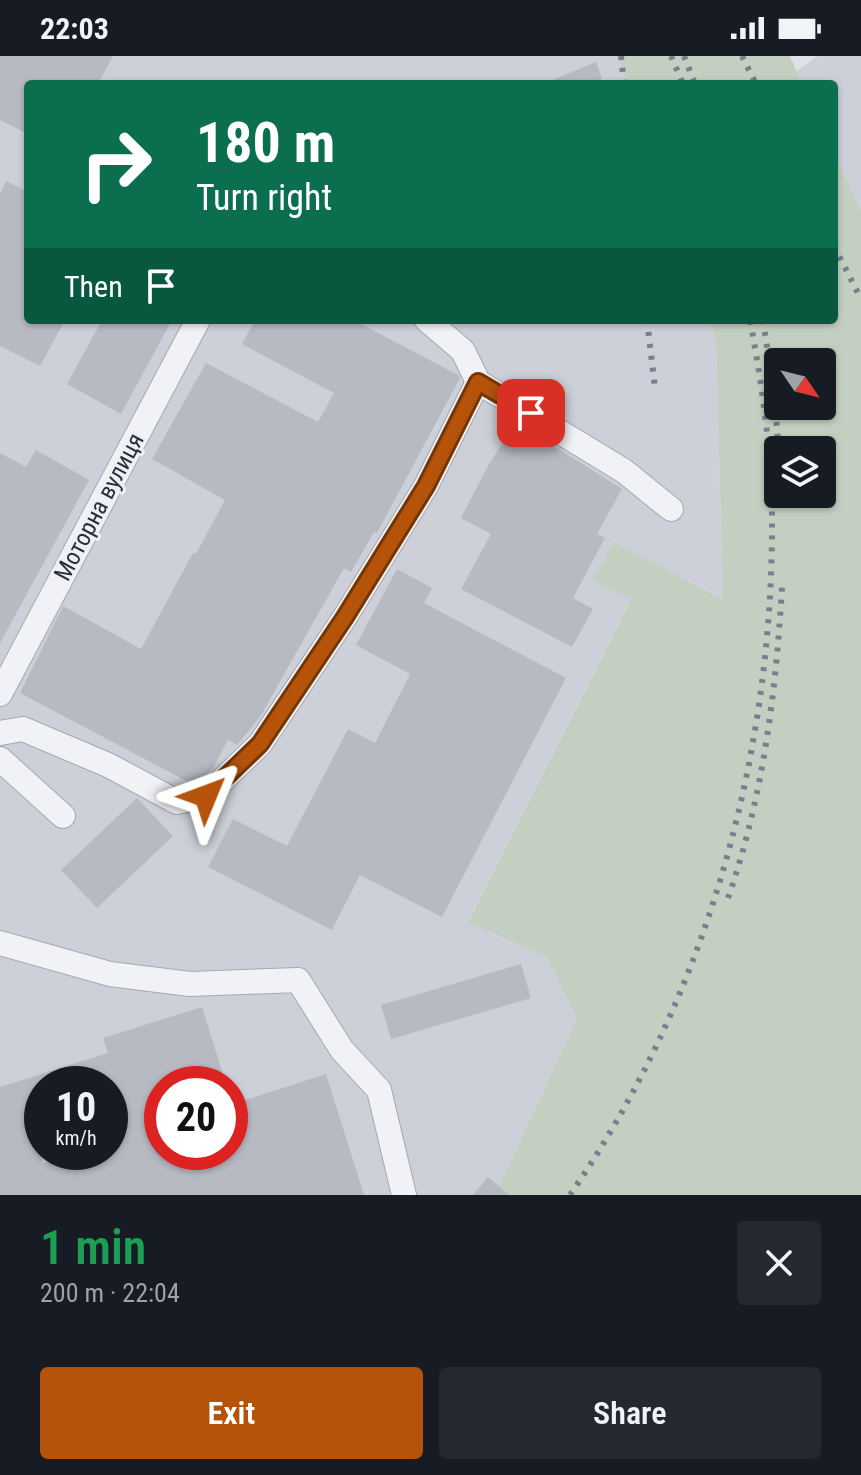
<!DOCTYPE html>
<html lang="en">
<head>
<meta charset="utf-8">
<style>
  :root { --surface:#171b24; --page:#242831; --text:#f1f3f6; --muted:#9ea1a6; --accent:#b45309 }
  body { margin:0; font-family:"Roboto Condensed",sans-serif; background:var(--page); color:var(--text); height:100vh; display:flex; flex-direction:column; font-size:30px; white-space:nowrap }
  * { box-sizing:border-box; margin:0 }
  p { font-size:26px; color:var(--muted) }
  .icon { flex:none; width:44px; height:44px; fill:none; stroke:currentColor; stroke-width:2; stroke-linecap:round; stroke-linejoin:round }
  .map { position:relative; height:1139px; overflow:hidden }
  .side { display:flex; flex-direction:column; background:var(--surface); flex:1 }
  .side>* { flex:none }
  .guide { position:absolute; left:24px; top:24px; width:814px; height:244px; border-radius:8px; box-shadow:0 2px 6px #0004; background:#0b6e4f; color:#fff; overflow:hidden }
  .needle { width:52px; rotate:125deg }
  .fabs { position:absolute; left:764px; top:292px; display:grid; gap:16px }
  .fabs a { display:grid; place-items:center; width:72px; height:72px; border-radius:8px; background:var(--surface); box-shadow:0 2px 6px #0004; font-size:40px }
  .speed { position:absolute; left:24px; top:1010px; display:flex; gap:16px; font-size:40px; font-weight:700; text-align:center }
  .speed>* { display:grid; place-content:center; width:104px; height:104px; border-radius:50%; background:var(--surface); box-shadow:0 2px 6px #0004; line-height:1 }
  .speed small { font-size:20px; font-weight:400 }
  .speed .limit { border:12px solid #d22; background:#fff; color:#111 }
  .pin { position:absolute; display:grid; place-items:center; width:68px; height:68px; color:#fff; margin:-34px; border-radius:16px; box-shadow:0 4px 12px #0006 }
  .me { position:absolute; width:88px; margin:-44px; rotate:46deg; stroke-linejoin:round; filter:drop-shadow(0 0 6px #0008) }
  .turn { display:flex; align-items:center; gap:28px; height:168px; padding:0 40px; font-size:36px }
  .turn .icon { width:104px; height:104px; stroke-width:2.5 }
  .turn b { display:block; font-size:56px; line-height:68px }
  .then { display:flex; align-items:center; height:76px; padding:0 40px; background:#0003; gap:16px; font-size:30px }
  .round { display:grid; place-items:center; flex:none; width:84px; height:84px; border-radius:8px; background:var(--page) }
  .headline { display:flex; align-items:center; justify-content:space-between; height:136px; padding:0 40px }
  h1 { font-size:48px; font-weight:600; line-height:60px; color:#1e9e55 }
  .primary-button { display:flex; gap:16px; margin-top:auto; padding:16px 40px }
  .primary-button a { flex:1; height:92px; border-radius:8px; background:var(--accent); color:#fff; font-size:32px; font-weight:600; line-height:92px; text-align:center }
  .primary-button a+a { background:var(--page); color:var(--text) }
  .status { display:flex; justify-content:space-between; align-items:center; height:56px; padding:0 40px; background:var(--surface); direction:ltr }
  .status svg { height:22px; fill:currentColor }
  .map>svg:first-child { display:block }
  .built { fill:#cdd0d8; fill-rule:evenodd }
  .grass { fill:#c3d0c1; fill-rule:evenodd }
  .building { fill:#b7bac3; fill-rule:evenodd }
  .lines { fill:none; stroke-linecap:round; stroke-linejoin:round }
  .minor-casing { stroke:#a5a8b0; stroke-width:26 }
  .minor { stroke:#f1f2f5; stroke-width:24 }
  .rail { stroke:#7a7f8e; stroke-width:6; stroke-dasharray:4 8; stroke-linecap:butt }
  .route-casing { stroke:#753606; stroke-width:20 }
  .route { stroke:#b45309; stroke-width:14 }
  .labels { text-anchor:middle; stroke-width:6; stroke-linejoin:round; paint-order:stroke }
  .street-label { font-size:24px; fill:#2a2e3c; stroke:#eef0f4 }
</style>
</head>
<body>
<div class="status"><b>22:03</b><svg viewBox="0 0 49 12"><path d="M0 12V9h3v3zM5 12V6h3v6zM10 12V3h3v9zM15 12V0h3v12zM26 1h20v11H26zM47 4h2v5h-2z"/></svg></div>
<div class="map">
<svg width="861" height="1139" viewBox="0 0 861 1139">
  <rect width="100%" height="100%" fill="#dfe1e7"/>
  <g class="built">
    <path d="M0,0H618L620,3L627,28H28V264H709L716,286L723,544L614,487L594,524L631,542L468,865L547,901L577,962L495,1139H0ZM42,1028H110V1096H42ZM162,1028H230V1096H162Z"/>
    <path d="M817,0H861V154L834,96V28H802L796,16Z"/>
  </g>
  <g class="grass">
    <path d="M618,0H790L802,28H627Z"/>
    <path d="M834,96L861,154V1139H495L577,962L547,901L468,866L631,543L593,524L614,486L723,544L716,286L709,264H834ZM778,306H822V350H778ZM778,394H822V438H778Z"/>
  </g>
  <g class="building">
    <path d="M0,0H113L98,28H28V78L0,64Z"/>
    <path d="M596,6L602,23L589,28H543Z"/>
    <path d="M6,125L28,136V264H65L40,310L0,290V138Z"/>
    <path d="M102,264H172L121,358L67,328Z"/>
    <path d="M255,264H363L361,268L458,319L460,322L377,477L374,476L351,516L344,512L260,661L237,689L228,684L213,712L199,726L192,728L20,637L63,550L141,593L193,497L196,498L225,444L152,403L206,307L318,366L334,337L242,288Z"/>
    <path d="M516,366L622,433L597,478L605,482L573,542L593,553L572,591L461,533L491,478L461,462L489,408Z"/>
    <path d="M36,394L89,424L0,587V397L26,411Z"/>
    <path d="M397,513L432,532L424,547L566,622L442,861L360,819L332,874L208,811L233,763L287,790L348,673L375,687L410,618L356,589Z"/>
    <path d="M137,742L173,780L97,852L61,814Z"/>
    <path d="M521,908L531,942L391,983L381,949Z"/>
    <path d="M202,951L226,1028H162V1096H230V1049L326,1018L364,1139H0V1031L108,997L103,982ZM42,1028H110V1096H80L42,1108Z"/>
    <path d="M488,1121L509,1139H473Z"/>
  </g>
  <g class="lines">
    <g class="minor-casing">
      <g id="minor">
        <path d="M478,326L624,415L671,453"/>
        <path d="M0,638L198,264"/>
        <path d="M0,677L23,673L108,709L177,746L206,740L260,688L345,561L426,430L478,326L463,295L427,264"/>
        <path d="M0,703L63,760"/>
        <path d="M0,887L110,918L190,928L298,924L342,994L379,1034L404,1139"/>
      </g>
    </g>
    <use href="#minor" class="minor"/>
    <g class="rail">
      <path d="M621,0L624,28"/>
      <path d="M671,0L683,28"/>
      <path d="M684,0L695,28"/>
      <path d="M742,0L756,28"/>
      <path d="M834,190L861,243"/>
      <path d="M647,264L655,332"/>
      <path d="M763,264L770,310"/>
      <path d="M774,342L779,394"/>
      <path d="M728,842C763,742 776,636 782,531"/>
      <path d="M570,1139C706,942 773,702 772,463C772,397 762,329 750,264"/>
    </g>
  </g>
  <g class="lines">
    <g class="route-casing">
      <path id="route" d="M206,740L260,688L345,561L426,430L478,326L531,357"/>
    </g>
    <use href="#route" class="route"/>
  </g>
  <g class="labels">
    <g class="street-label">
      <text transform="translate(99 451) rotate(-62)" y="8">Моторна вулиця</text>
    </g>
  </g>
</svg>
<div class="fabs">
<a><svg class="needle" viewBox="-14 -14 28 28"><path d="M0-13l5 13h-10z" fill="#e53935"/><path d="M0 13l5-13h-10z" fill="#9ea1a6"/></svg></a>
<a><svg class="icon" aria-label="layers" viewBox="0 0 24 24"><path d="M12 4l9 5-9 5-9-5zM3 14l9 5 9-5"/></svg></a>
</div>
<div class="speed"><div>10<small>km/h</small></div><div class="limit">20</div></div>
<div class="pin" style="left:531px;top:357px;background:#d93025"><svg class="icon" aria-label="arrive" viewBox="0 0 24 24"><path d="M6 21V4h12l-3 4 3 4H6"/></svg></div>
<svg class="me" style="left:206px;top:740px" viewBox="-20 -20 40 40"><path d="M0-17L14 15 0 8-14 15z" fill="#b45309" stroke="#fff" stroke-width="4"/></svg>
<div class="guide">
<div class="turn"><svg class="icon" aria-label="right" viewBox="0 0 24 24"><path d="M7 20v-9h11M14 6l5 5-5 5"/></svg><div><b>180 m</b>Turn right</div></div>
<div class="then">Then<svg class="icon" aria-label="arrive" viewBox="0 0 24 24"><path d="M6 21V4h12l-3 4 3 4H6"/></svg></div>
</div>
</div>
<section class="side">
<div class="headline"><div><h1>1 min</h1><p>200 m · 22:04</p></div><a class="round"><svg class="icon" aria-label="close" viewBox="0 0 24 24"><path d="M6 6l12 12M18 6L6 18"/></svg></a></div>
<div class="primary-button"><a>Exit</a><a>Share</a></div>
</section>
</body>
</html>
